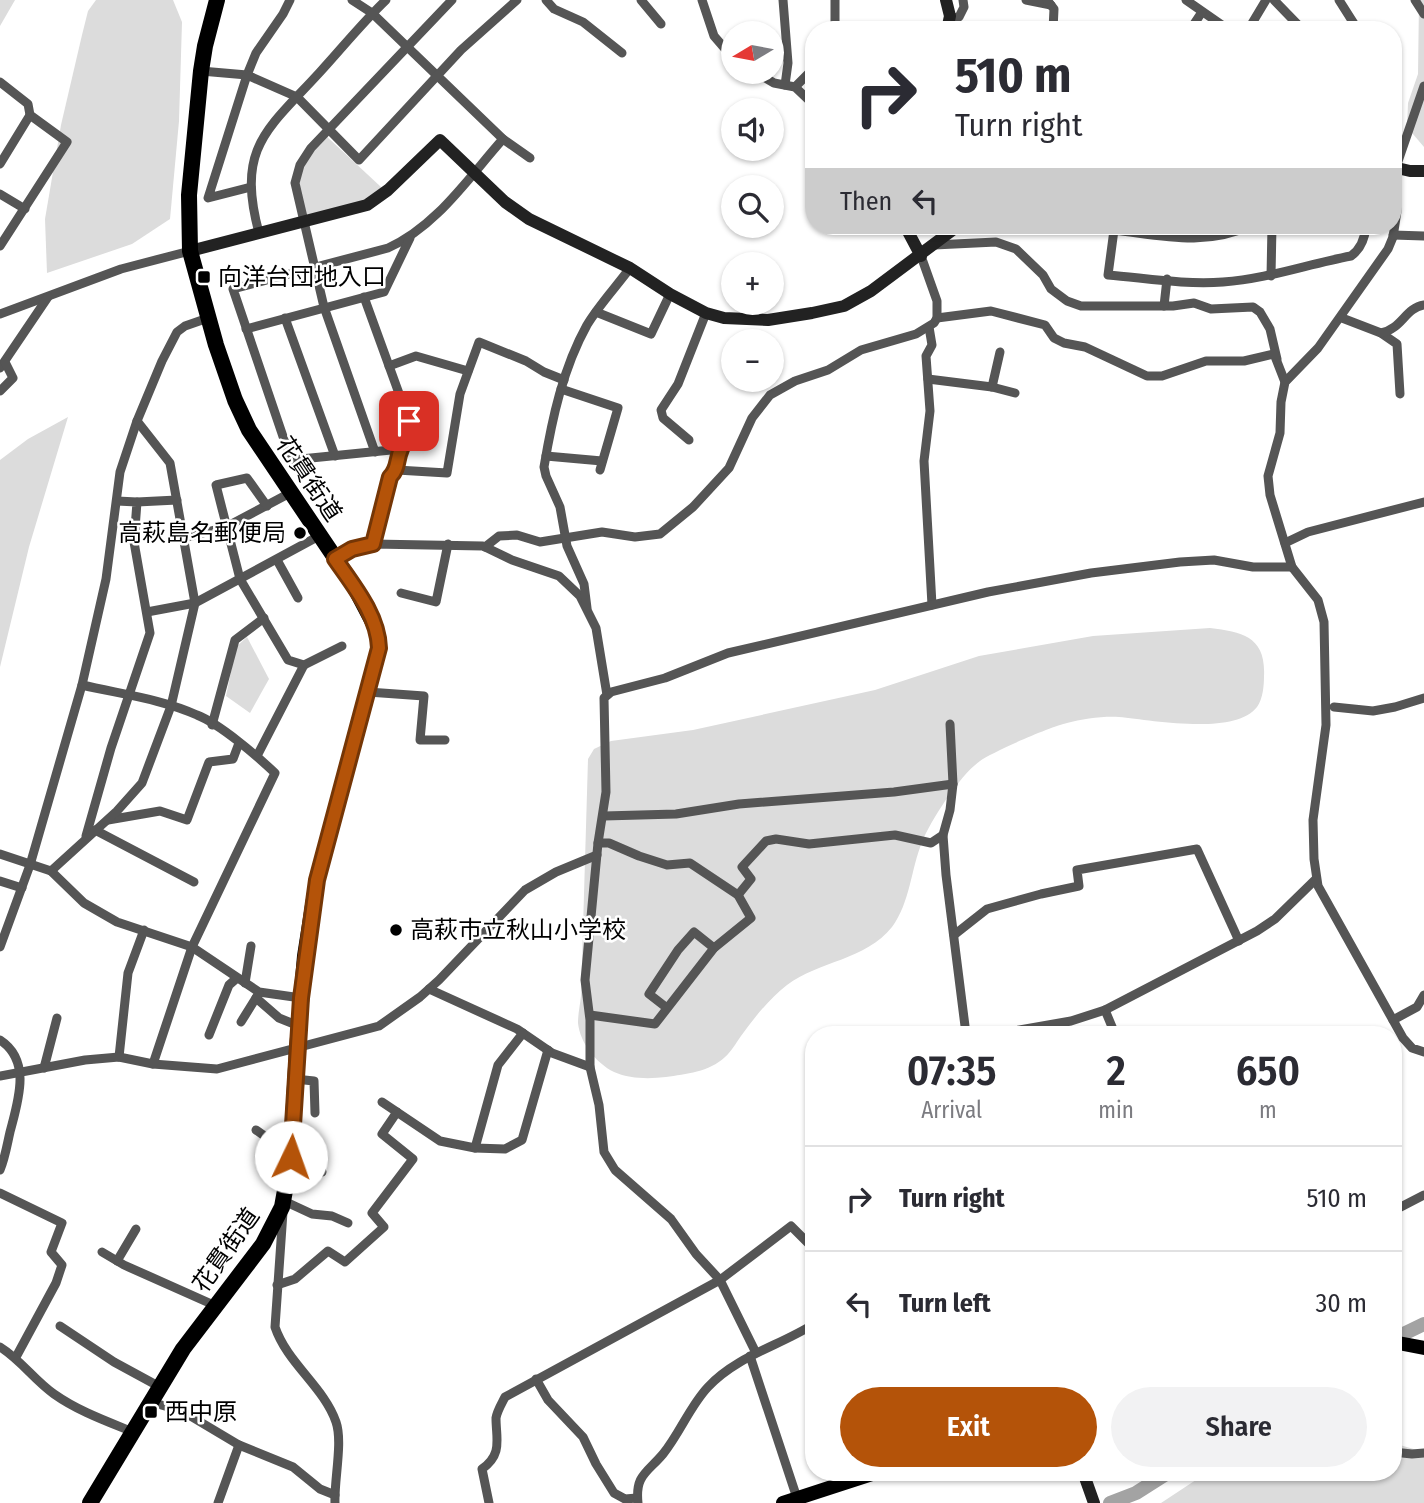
<!DOCTYPE html>
<html lang="en">
<head>
<meta charset="utf-8">
<style>
  :root { --surface:#fff; --page:#f2f2f3; --text:#2b2b33; --muted:#7c7c81; --line:#e1e1e2; --accent:#b45309 }
  body { margin:0; font-family:"Fira Sans Condensed","Noto Sans JP",sans-serif; background:var(--page); color:var(--text); height:100vh; display:flex; flex-direction:column; font-size:26px; white-space:nowrap }
  * { box-sizing:border-box; margin:0 }
  p { font-size:23px; color:var(--muted) }
  .icon { flex:none; width:38px; height:38px; fill:none; stroke:currentColor; stroke-width:2; stroke-linecap:round; stroke-linejoin:round }
  .map { position:relative; flex:1; overflow:hidden }
  .side { position:absolute; left:805px; top:1026px; width:597px; height:455px; display:flex; flex-direction:column; background:var(--surface); border-radius:28px; box-shadow:0 2px 5px #0004 }
  .side>* { flex:none }
  .hud { position:absolute; left:805px; top:21px; width:597px; height:214px; border-radius:28px; box-shadow:0 2px 5px #0004; background:#fff; color:var(--text); overflow:hidden }
  .needle { width:46px; rotate:260deg }
  .tools { position:absolute; left:721px; top:21px; display:grid; gap:14px }
  .tools a { display:grid; place-items:center; width:63px; height:63px; border-radius:50%; background:var(--surface); box-shadow:0 2px 5px #0004; font-size:35px }
  .pin { position:absolute; display:grid; place-items:center; width:60px; height:60px; color:#fff; margin:-30px; border-radius:14px; box-shadow:0 4px 10px #0006 }
  .me { position:absolute; width:77px; margin:-38px; rotate:3deg; stroke-linejoin:round; filter:drop-shadow(0 0 5px #0008) }
  .turn { display:flex; align-items:center; gap:24px; height:147px; padding:0 35px; font-size:32px }
  .turn .icon { width:91px; height:91px; stroke-width:2.5 }
  .turn b { display:block; font-size:49px; line-height:60px }
  .then { display:flex; align-items:center; height:66px; padding:0 35px; background:#0003; gap:14px; font-size:26px }
  .eta { display:flex; justify-content:space-evenly; align-items:center; height:119px; text-align:center }
  .eta b { font-size:42px; font-weight:600; line-height:49px }
  .cta { display:flex; gap:14px; margin-top:auto; padding:14px 35px }
  .cta a { flex:1; height:80px; border-radius:42px; background:var(--accent); color:#fff; font-size:28px; font-weight:600; line-height:80px; text-align:center }
  .cta a+a { background:var(--page); color:var(--text) }
  ul { padding:0; list-style:none }
  li { display:flex; align-items:center; gap:21px; height:105px; padding:0 35px; border-top:2px solid var(--line) }
  li div { flex:1 }
  li b { display:block; font-size:26px }
  li em { font-style:normal }
  .map>svg:first-child { display:block }
  .green { fill:#dcdcdc }
  .lines { fill:none; stroke-linecap:round; stroke-linejoin:round }
  .river { stroke:#a3a3a3; stroke-width:14 }
  .street { stroke:#555; stroke-width:9 }
  .secondary { stroke:#222; stroke-width:12 }
  .primary { stroke:#000; stroke-width:14 }
  .highway { stroke:#000; stroke-width:16 }
  .route-casing { stroke:#753606; stroke-width:18 }
  .route { stroke:#b45309; stroke-width:12 }
  .poi-dot { fill:#000; stroke:#fff; stroke-width:2.5 }
  .labels { text-anchor:middle; stroke-width:5; stroke-linejoin:round; paint-order:stroke }
  .poi-label { font-size:24px; fill:#000; stroke:#fff; text-anchor:start }
  .street-label { font-size:24px; fill:#000; stroke:#fff }
</style>
</head>
<body>
<div class="map">
<svg width="1424" height="1503" viewBox="0 0 1424 1503">
  <rect width="100%" height="100%" fill="#fff"/>
  <g class="green">
    <path d="M0,0H15L0,26Z"/>
    <path d="M96,0H173L182,22L179,121L170,219L132,244L47,273L45,219L61,125L82,35L88,11Z"/>
    <path d="M1419,0H1424V147L1407,127L1408,103L1418,74Z"/>
    <path d="M324,134L381,187L377,198L303,222L298,173Z"/>
    <path d="M68,417L29,547L0,667V460L28,439Z"/>
    <path d="M1210,628C1243,632 1266,637 1264,676C1264,685 1263,699 1257,707C1235,736 1151,720 1119,717C1103,716 1082,719 1067,723C1052,726 992,752 980,761C960,775 931,820 922,842C911,869 910,903 892,927C866,960 819,961 787,985C769,999 754,1018 741,1036C736,1043 731,1052 725,1057C709,1072 686,1074 666,1077C649,1079 630,1079 614,1072C596,1063 580,1043 578,1023C578,1014 580,1005 581,996L588,759L594,749L611,741L693,730L875,690L979,656L1093,636Z"/>
    <path d="M247,637L269,679L250,713L226,696L236,647Z"/>
    <path d="M1393,1443L1424,1452V1503H1161L1208,1472H1393Z"/>
  </g>
  <g class="lines">
    <g class="river">
      <path d="M1393,1339L1424,1324"/>
      <path d="M1110,1503L1136,1493L1169,1472"/>
    </g>
    <g class="street">
      <path d="M352,0L372,13L503,139L530,158"/>
      <path d="M546,0L554,9L583,22L622,53"/>
      <path d="M641,0L661,24"/>
      <path d="M702,0L714,36L733,58"/>
      <path d="M783,0L788,63L785,85"/>
      <path d="M835,0V30"/>
      <path d="M1026,0L1051,5"/>
      <path d="M1047,0L1054,9L1053,30"/>
      <path d="M1186,0L1229,30"/>
      <path d="M1274,0L1303,30"/>
      <path d="M1339,0L1358,30"/>
      <path d="M1415,0L1424,14"/>
      <path d="M949,19L959,17L964,7L963,0"/>
      <path d="M1190,30L1202,12"/>
      <path d="M1248,30L1266,0"/>
      <path d="M201,71L247,75L256,53L283,14L290,0"/>
      <path d="M755,72L774,83L795,87L814,105"/>
      <path d="M0,82L28,104L30,115L67,142L0,246"/>
      <path d="M1424,86L1396,167L1397,211L1393,237L1388,249L1318,348L1285,382L1281,402L1280,433L1268,476L1270,495L1292,567L1318,600L1324,622L1326,725L1313,820L1314,859L1318,886L1403,1038L1412,1048L1424,1052"/>
      <path d="M795,87L814,68"/>
      <path d="M0,164L30,115"/>
      <path d="M251,187L208,198L247,75L297,97L359,160L461,50L517,0"/>
      <path d="M0,194L25,209"/>
      <path d="M1249,226C1206,247 1159,235 1114,230L1108,275C1145,278 1185,285 1223,282C1267,279 1308,264 1351,256C1361,249 1365,237 1366,226"/>
      <path d="M259,233C236,147 267,130 320,72C342,48 362,23 386,0"/>
      <path d="M1393,235L1424,236"/>
      <path d="M934,245L996,242L1016,249L1043,275L1051,289L1067,301L1081,306H1173L1194,303L1211,309L1253,307L1260,312L1270,329L1277,359"/>
      <path d="M1271,276L1272,226"/>
      <path d="M364,297L409,421V434L401,449L291,460L233,289L388,248C436,227 469,177 503,139"/>
      <path d="M1164,306L1167,279"/>
      <path d="M596,312L651,334L670,294"/>
      <path d="M0,314L121,269L190,251"/>
      <path d="M285,318L335,456"/>
      <path d="M937,318L991,311L1045,325L1054,338L1064,343L1085,347L1147,376H1162L1206,361H1244L1274,354L1285,382"/>
      <path d="M1342,318L1381,333L1397,344L1400,394"/>
      <path d="M929,327L932,345L926,356L930,411L924,461L932,605"/>
      <path d="M246,329L384,292L410,238"/>
      <path d="M1381,333C1402,329 1405,308 1424,305"/>
      <path d="M389,366L416,356L468,371"/>
      <path d="M0,368L48,297"/>
      <path d="M928,379L992,387L1015,393"/>
      <path d="M992,387L1000,352"/>
      <path d="M561,389L618,408L600,470"/>
      <path d="M0,391L13,378L5,362"/>
      <path d="M689,440L663,418L661,410L678,384L706,313"/>
      <path d="M375,452L324,307L295,183L300,165L311,148L452,0"/>
      <path d="M546,456L602,461"/>
      <path d="M397,470L447,473L460,394L479,342L526,361L544,372L564,380"/>
      <path d="M137,502L177,500"/>
      <path d="M184,538L226,527L290,493"/>
      <path d="M1285,543L1308,532L1424,502"/>
      <path d="M373,544L390,477L397,470L401,449"/>
      <path d="M485,547L499,536L517,535L540,542L602,532L635,537L660,534L693,507L729,468L752,418L770,395L795,381L828,370L861,350L916,334L934,323L937,318V301L921,256"/>
      <path d="M335,559L352,549L373,544L483,546L512,560L559,576L580,596L596,628L607,695"/>
      <path d="M277,560L298,598"/>
      <path d="M401,593L436,602L448,544"/>
      <path d="M587,608L584,584L567,546L560,507L546,476L544,467C552,419 563,368 587,325C599,305 616,287 630,268"/>
      <path d="M147,612L195,603L319,536"/>
      <path d="M304,665L342,646"/>
      <path d="M82,685C120,694 162,699 197,715C220,724 257,756 275,773L192,947L153,1064"/>
      <path d="M368,692L424,696L420,740H445"/>
      <path d="M1334,707L1373,711L1395,707L1424,698"/>
      <path d="M950,724L953,784L950,810L943,835L946,875L966,1034"/>
      <path d="M212,725L235,640L264,618"/>
      <path d="M257,756L304,665L288,660L240,579L216,485L247,478L267,506"/>
      <path d="M604,816L676,814L739,804L894,792L953,784"/>
      <path d="M108,820L160,811L187,820L209,762L233,759L239,743"/>
      <path d="M95,830L194,882"/>
      <path d="M86,836L111,748L150,633L134,542L137,502L117,501"/>
      <path d="M0,854L51,871L117,811L142,783L171,706L195,603L170,463L137,421"/>
      <path d="M51,871L84,903L117,922L192,947L259,992L301,998"/>
      <path d="M0,881L22,888"/>
      <path d="M738,895L751,879L742,867L766,841L776,839L809,844L895,835L931,843L943,835"/>
      <path d="M954,935L987,909L1041,894L1079,886L1077,870L1197,849L1239,941"/>
      <path d="M0,947L30,865L82,685L106,579L120,472L137,421L162,361L177,332L185,326L208,318"/>
      <path d="M245,983L251,946"/>
      <path d="M429,989L517,1029L552,1053L590,1067"/>
      <path d="M256,998L279,1018L299,1026"/>
      <path d="M667,1008L649,994L678,950L694,932L714,948"/>
      <path d="M1105,1010L1115,1034"/>
      <path d="M590,1015L655,1024L714,948L751,918L738,895L690,863L667,865L639,856L609,843H598"/>
      <path d="M1393,1020L1417,1007L1424,995"/>
      <path d="M241,1022L259,993"/>
      <path d="M997,1034L1071,1021L1105,1010L1257,931L1275,919L1316,879"/>
      <path d="M209,1035L229,985L237,978"/>
      <path d="M0,1040C32,1061 18,1101 10,1132C7,1145 5,1158 0,1170"/>
      <path d="M119,1057L128,973L144,930"/>
      <path d="M44,1068L57,1018"/>
      <path d="M0,1076L85,1060L119,1057L153,1064L217,1069L379,1026L420,997L439,980L525,890L556,872L597,855"/>
      <path d="M295,1079L314,1081L315,1113"/>
      <path d="M382,1102L440,1141L475,1148L505,1149L522,1140L548,1050"/>
      <path d="M256,1130L273,1142H293"/>
      <path d="M475,1148L498,1065L523,1033"/>
      <path d="M290,1170L309,1174L322,1172"/>
      <path d="M0,1193L62,1223L51,1252L62,1265L56,1283L16,1357"/>
      <path d="M284,1201L312,1214L332,1216L348,1223"/>
      <path d="M1393,1211L1424,1195"/>
      <path d="M283,1212L275,1327C287,1363 324,1387 336,1422C343,1442 334,1480 335,1503"/>
      <path d="M102,1252L124,1265L216,1306"/>
      <path d="M117,1261L136,1229"/>
      <path d="M277,1285L295,1279L328,1251L345,1262L384,1227L372,1213L413,1159L382,1134L397,1112"/>
      <path d="M60,1326L114,1362L160,1387"/>
      <path d="M0,1347C21,1360 34,1380 54,1394C78,1411 106,1421 133,1432"/>
      <path d="M756,1353L720,1280L696,1254L671,1219L615,1170L604,1152L599,1105L590,1067V1020L585,980L598,843L606,792L604,698L611,692L665,678L728,653L988,592L1091,573L1180,562L1214,560L1253,567H1292"/>
      <path d="M750,1356L795,1492L800,1500"/>
      <path d="M536,1379L548,1400L583,1437L596,1464L614,1493L625,1499L637,1498"/>
      <path d="M151,1402L182,1411L239,1445L293,1467L320,1489L335,1495"/>
      <path d="M1393,1452L1412,1454L1424,1453"/>
      <path d="M218,1503L239,1445"/>
      <path d="M489,1503L482,1469C503,1454 496,1439 496,1418C497,1411 502,1403 505,1397L720,1280L791,1226L814,1249"/>
      <path d="M638,1503C635,1475 647,1473 663,1454C680,1433 690,1406 708,1387C737,1356 779,1346 814,1324"/>
    </g>
    <g class="secondary">
      <path d="M946,0L950,16L947,30"/>
      <path d="M1393,167L1410,171H1424"/>
      <path d="M905,226L921,256"/>
      <path d="M190,251L367,205L388,190L440,140L505,202L529,219L630,268L670,294L706,313L724,318L768,320L812,313L844,306L871,291L958,226"/>
      <path d="M1083,1472L1094,1503"/>
    </g>
    <g class="primary">
      <path d="M1393,1342L1424,1348"/>
      <path d="M783,1503L878,1472"/>
    </g>
    <path class="highway" d="M90,1503L183,1349L263,1244L282,1207L291,1157L297,1049L305,956L317,880L379,648L376,628L354,586L249,430L235,400L216,345L190,251L189,195L201,71L205,46L217,0"/>
  </g>
  <g class="lines">
    <g class="route-casing">
      <path id="route" d="M291,1157L301,998L317,880L379,648C378,615 353,585 335,559L352,549L373,544L390,477C399,468 396,460 401,449C405,438 411,433 409,421"/>
    </g>
    <use href="#route" class="route"/>
  </g>
  <g class="poi-dot">
    <rect x="197" y="270" width="14" height="14" rx="3.5"/>
    <circle cx="300" cy="533" r="7"/>
    <circle cx="396" cy="930" r="7"/>
    <rect x="144" y="1405" width="14" height="14" rx="3.5"/>
  </g>
  <g class="labels">
    <g class="poi-label">
      <text x="218" y="285">向洋台団地入口</text>
      <text x="286" y="541" text-anchor="end">高萩島名郵便局</text>
      <text x="410" y="938">高萩市立秋山小学校</text>
      <text x="165" y="1420">西中原</text>
    </g>
    <g class="street-label">
      <text transform="translate(309 479) rotate(56)" y="8">花貫街道</text>
      <text transform="translate(226 1250) rotate(-55)" y="8">花貫街道</text>
    </g>
  </g>
</svg>
<div class="tools">
<a><svg class="needle" viewBox="-14 -14 28 28"><path d="M0-13l5 13h-10z" fill="#e53935"/><path d="M0 13l5-13h-10z" fill="#7c7c81"/></svg></a>
<a><svg class="icon" aria-label="sound" viewBox="0 0 24 24"><path d="M4 9h4l5-4v14l-5-4H4zM17 9q2 3 0 6"/></svg></a>
<a><svg class="icon" aria-label="search" viewBox="0 0 24 24"><circle cx="10" cy="10" r="6"/><path d="M15 15l6 6"/></svg></a>
<a>+</a>
<a>−</a>
</div>
<div class="pin" style="left:409px;top:421px;background:#d93025"><svg class="icon" aria-label="arrive" viewBox="0 0 24 24"><path d="M6 21V4h12l-3 4 3 4H6"/></svg></div>
<svg class="me" style="left:291px;top:1157px" viewBox="-20 -20 40 40"><circle r="19" fill="#fff"/><path d="M0-13L10 11 0 6-10 11z" fill="#b45309"/></svg>
<div class="hud">
<div class="turn"><svg class="icon" aria-label="right" viewBox="0 0 24 24"><path d="M7 20v-9h11M14 6l5 5-5 5"/></svg><div><b>510 m</b>Turn right</div></div>
<div class="then">Then<svg class="icon" aria-label="left" viewBox="0 0 24 24"><path d="M17 20v-9H6M10 6l-5 5 5 5"/></svg></div>
</div>
<section class="side">
<div class="eta">
<div><b>07:35</b><p>Arrival</p></div>
<div><b>2</b><p>min</p></div>
<div><b>650</b><p>m</p></div>
</div>
<ul>
<li><svg class="icon" aria-label="right" viewBox="0 0 24 24"><path d="M7 20v-9h11M14 6l5 5-5 5"/></svg><div><b>Turn right</b></div><em>510 m</em></li>
<li><svg class="icon" aria-label="left" viewBox="0 0 24 24"><path d="M17 20v-9H6M10 6l-5 5 5 5"/></svg><div><b>Turn left</b></div><em>30 m</em></li>
</ul>
<div class="cta"><a>Exit</a><a>Share</a></div>
</section>
</div>
</body>
</html>
